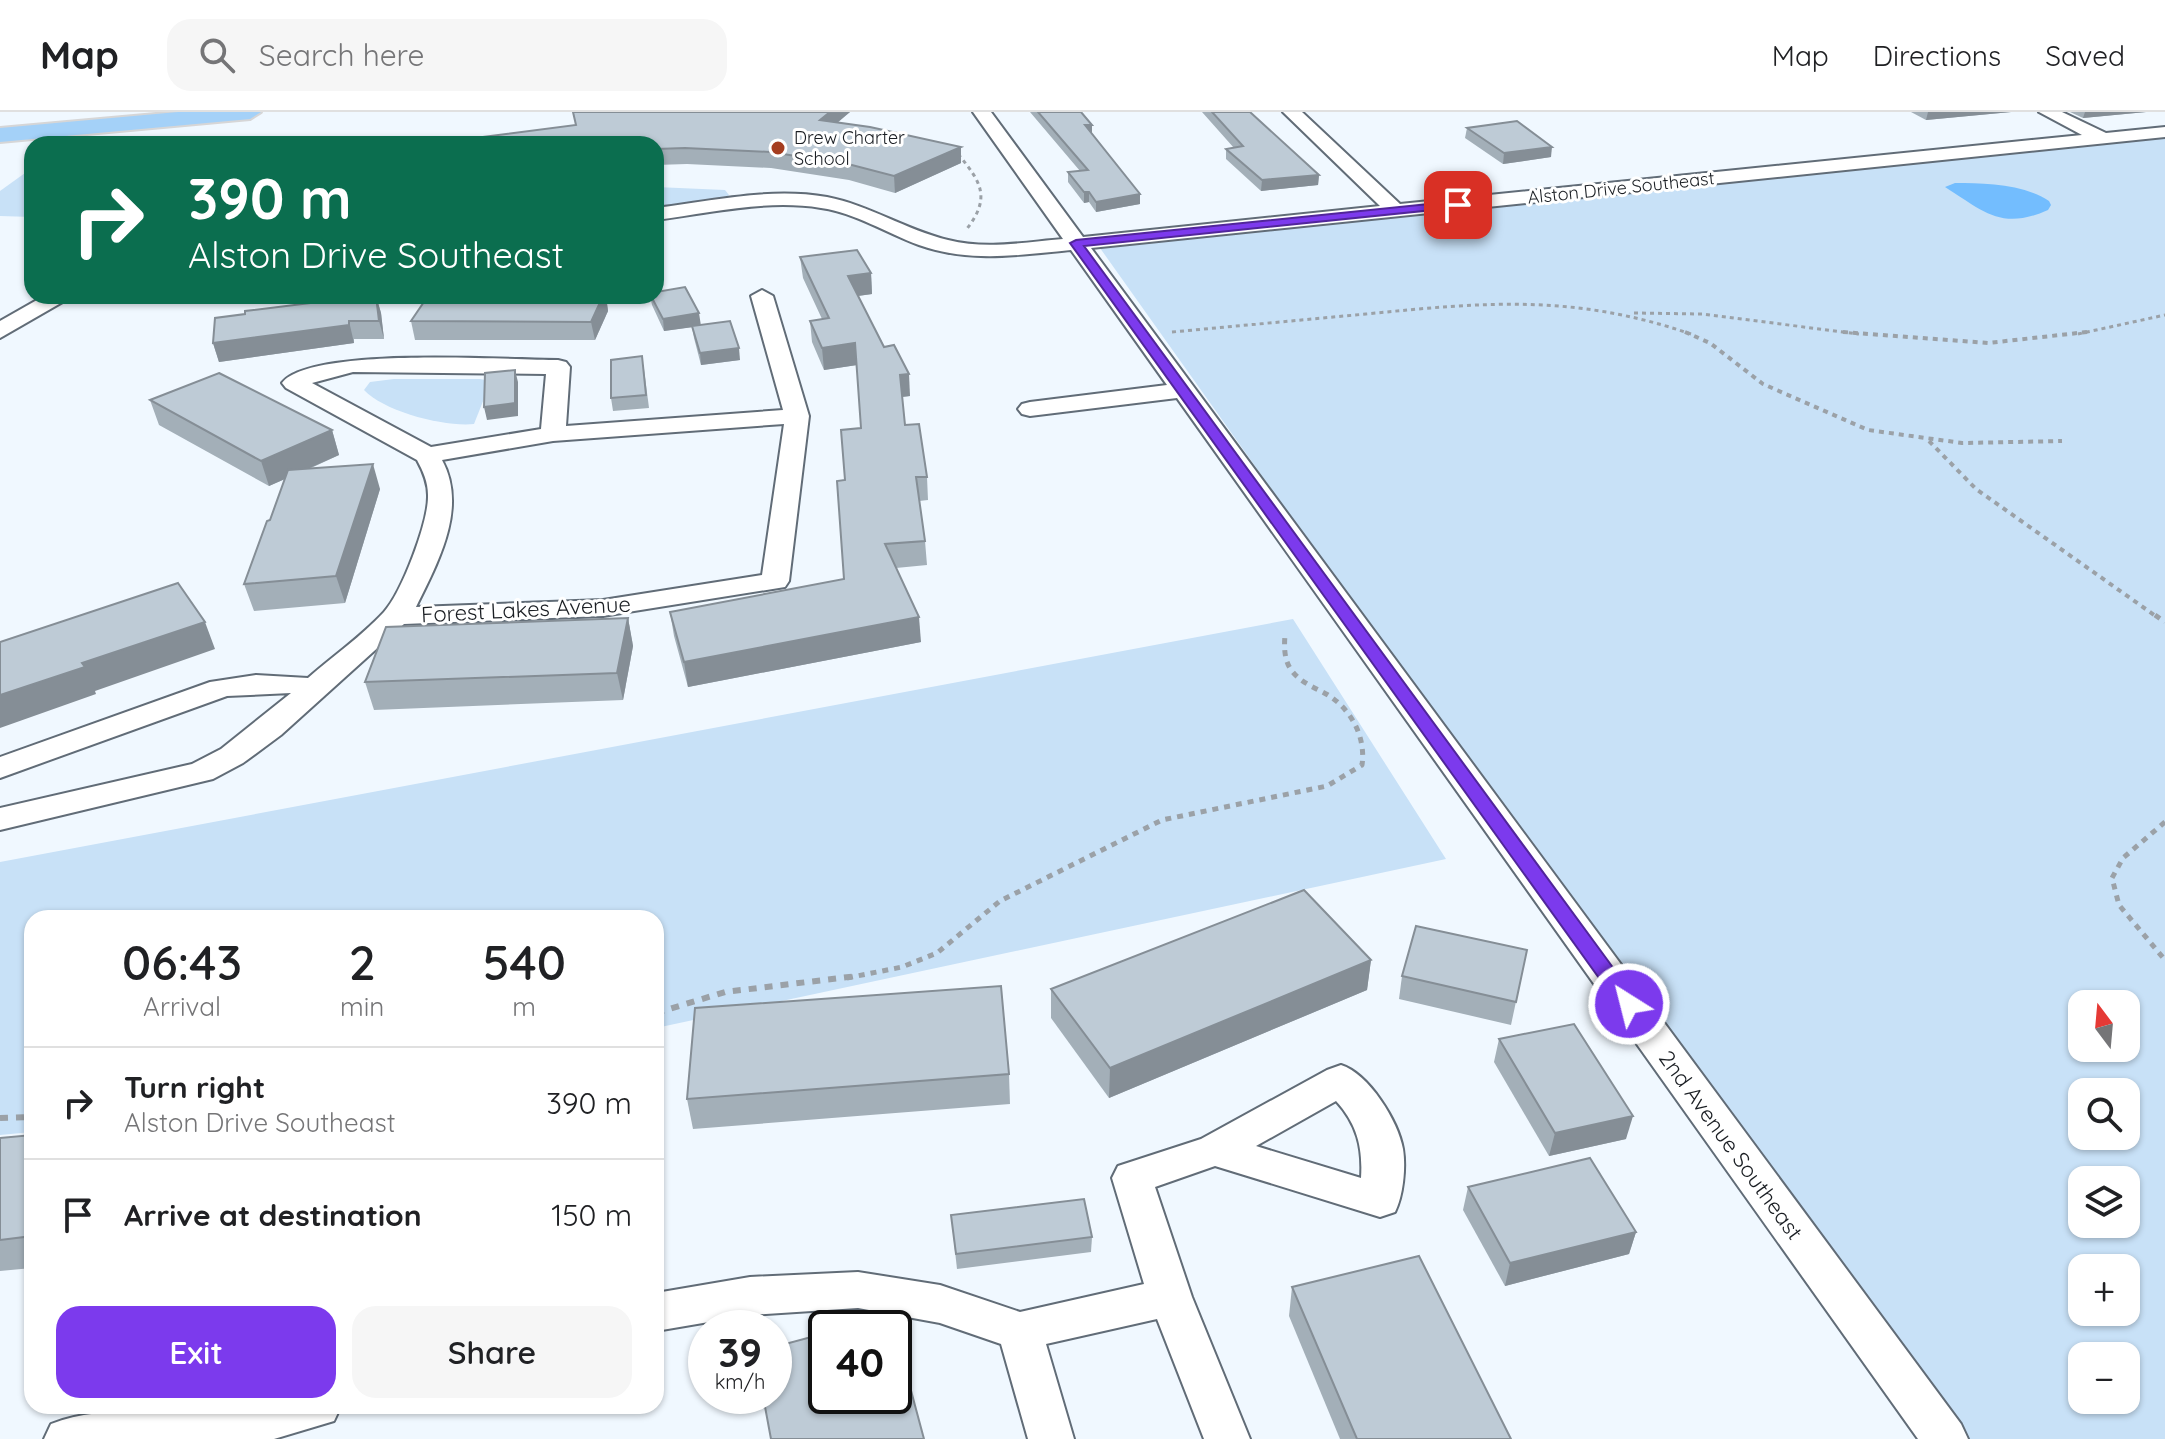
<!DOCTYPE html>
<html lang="en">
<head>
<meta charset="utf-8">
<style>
  :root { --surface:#fff; --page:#f6f6f6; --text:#202124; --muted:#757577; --line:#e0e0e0; --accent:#7c3aed }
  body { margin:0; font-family:Quicksand,sans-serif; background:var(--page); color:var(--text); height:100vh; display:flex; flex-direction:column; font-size:30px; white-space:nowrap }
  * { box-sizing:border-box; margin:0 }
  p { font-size:26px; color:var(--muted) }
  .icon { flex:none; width:44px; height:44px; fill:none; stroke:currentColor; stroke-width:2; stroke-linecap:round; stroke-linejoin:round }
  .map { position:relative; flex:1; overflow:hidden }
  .sheet { position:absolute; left:24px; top:798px; width:640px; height:504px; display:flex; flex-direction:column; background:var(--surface); border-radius:24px; box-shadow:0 2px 6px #0004 }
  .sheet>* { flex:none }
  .top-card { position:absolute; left:24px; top:24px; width:640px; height:168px; border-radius:24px; box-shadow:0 2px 6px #0004; background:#0b6e4f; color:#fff; overflow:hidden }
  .needle { width:52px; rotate:344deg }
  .controls { position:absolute; left:2068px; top:878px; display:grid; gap:16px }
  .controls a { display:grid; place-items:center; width:72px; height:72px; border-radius:16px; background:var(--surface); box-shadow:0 2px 6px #0004; font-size:40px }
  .speed { position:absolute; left:688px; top:1198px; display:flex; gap:16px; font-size:40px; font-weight:700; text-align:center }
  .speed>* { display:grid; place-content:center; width:104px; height:104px; border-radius:50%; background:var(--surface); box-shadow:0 2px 6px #0004; line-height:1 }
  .speed small { font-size:20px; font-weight:400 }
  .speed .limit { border:4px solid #111; border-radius:12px; background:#fff; color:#111 }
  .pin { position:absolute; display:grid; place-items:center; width:68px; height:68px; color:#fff; margin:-34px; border-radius:16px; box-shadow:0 4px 12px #0006 }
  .me { position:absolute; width:88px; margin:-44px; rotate:324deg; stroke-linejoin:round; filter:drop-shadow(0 0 6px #0008) }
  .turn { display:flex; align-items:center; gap:28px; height:168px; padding:0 32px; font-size:36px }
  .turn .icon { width:104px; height:104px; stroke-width:2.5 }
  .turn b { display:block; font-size:56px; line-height:68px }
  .eta { display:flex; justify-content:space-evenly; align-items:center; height:136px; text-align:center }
  .eta b { font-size:48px; font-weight:600; line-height:56px }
  .cta { display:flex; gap:16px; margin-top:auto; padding:16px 32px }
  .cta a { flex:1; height:92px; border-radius:24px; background:var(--accent); color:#fff; font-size:32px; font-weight:600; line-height:92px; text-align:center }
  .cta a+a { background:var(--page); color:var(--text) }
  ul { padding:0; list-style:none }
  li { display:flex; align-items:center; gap:24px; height:112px; padding:0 32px; border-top:2px solid var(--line) }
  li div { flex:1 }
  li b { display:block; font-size:30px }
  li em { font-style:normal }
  header { display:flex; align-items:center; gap:48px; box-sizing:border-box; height:112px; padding:0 40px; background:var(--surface); border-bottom:2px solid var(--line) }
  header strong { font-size:38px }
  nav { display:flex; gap:44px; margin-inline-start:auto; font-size:28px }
  .search { width:560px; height:72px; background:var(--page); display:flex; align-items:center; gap:20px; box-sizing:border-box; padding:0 28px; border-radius:24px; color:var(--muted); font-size:30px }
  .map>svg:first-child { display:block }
  .green { fill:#c8e1f7; fill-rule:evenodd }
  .water { fill:#73bdfe }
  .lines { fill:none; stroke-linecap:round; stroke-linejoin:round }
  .minor-casing { stroke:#616c77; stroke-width:4 }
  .major-casing { stroke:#d6d6d7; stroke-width:4 }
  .path-far3 { stroke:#9ba1a7; stroke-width:3; stroke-dasharray:4 4; stroke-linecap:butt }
  .path-far2 { stroke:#9ba1a7; stroke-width:4; stroke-dasharray:5 5; stroke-linecap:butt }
  .path-far1 { stroke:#9ba1a7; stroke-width:5; stroke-dasharray:6 6; stroke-linecap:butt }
  .path { stroke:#9ba1a7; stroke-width:6; stroke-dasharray:8 8; stroke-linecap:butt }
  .minor { fill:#fff; fill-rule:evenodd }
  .major { fill:#a4d1f8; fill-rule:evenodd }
  .wall { fill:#a3afb8 }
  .shaded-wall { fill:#858e96 }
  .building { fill:#becbd6; stroke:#858e96; stroke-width:2 }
  .route { fill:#7c3aed; stroke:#51269a; stroke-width:2 }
  .poi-dot { fill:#a53d1f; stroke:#fff; stroke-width:3 }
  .labels { text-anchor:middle; stroke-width:6; stroke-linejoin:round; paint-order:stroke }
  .far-poi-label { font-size:18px; fill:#1a1e23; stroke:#fff; text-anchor:start }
  .far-street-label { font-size:18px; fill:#1a1e23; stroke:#fff }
  .street-label { font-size:22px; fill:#1a1e23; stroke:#fff }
</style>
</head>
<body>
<header>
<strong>Map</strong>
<div class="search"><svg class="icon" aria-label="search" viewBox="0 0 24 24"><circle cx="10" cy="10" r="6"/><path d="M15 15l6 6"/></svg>Search here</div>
<nav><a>Map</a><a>Directions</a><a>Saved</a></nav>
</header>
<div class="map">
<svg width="2165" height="1327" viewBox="0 0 2165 1327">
  <rect width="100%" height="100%" fill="#f0f8ff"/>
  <g class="green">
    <path d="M2165,26V1327H1947L1095,129ZM2082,892H2126V936H2082ZM2082,980H2126V1024H2082ZM2082,1068H2126V1112H2082ZM2082,1156H2126V1200H2082ZM2082,1244H2126V1288H2082Z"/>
    <path d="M32,56V105L0,104V79Z"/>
    <path d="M656,75L725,78L729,83L725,87L656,98Z"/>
    <path d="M394,267H480L491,269L474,312C444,315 385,300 364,278L370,270Z"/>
    <path d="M1293,507L1446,747L656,916V806H32V1020L0,1023V750Z"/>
  </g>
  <path class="water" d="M1955,71C1984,71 2024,72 2049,89L2051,93L2048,98C2001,119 1983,99 1945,75Z"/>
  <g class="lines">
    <g class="minor-casing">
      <g id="minor">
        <path d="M973,0H991L1083,125L1380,94L1283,0H1302L1400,92L2082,23L2039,0H2062L2106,21L2165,15V25L1091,136L1961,1312L1968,1327H1918L1177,286L1030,304L1022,302L1018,297L1022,292L1030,290L1167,273L1071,138C1019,143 970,151 919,133C886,121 856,101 821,96C767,87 710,101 656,108V96C712,89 770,75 827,85C869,93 906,118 948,128C986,138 1025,130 1063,127Z"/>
        <path d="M762,178L773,184L809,304L789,469L785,475L603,504L404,512L281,623L243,651L213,667L0,718V696L192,652L221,637L291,581L227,584L0,666V645L210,570L256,563L308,566C333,544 362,524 384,500C402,480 429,409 428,383C428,370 423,359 417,348L286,276L282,271C309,234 509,248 558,248L566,250L570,255L566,314L783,298L751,184ZM353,260L546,262L541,317L431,335L312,271ZM784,312L762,463L603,488L416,495C438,450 468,396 442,348L553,329Z"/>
        <path d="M44,184H73L0,226V209Z"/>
        <path d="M1341,953C1369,962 1398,1009 1403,1037C1406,1056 1403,1084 1395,1100L1380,1105L1215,1054L1155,1075L1192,1185L1250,1327H1204L1157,1207L1046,1232L1074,1327H1028L1001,1232L940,1211L858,1196L750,1203L656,1219V1181L750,1165L858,1160L940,1173L1020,1200L1144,1172L1112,1066L1118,1054L1201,1027L1327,958ZM1336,989C1357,1012 1363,1035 1361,1066L1256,1034Z"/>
        <path d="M234,1294H341L334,1309L274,1327H44L51,1312C108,1290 174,1305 234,1294Z"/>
      </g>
    </g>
    <g class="major-casing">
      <path id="major" d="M178,0H261L250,7L0,30V16Z"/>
    </g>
    <g class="path-far3">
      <path d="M958,42C982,71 991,86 966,118"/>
      <path d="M1634,201L1702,202L1859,222"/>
      <path d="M1172,220C1237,214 1301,208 1366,202C1487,190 1574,182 1691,222"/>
      <path d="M2078,222L2165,203"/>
    </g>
    <g class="path-far2">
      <path d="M1685,220L1710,231L1763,272L1868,318L1962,331L2062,329"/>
      <path d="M1843,220L1988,231L2087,220"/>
      <path d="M1929,329L1976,377L2157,505"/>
    </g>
    <g class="path-far1">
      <path d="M2155,503L2165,510"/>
      <path d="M2165,710L2123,746L2112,766L2119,793L2165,848"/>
      <path d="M847,866L902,855L937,841L1000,789L1162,708L1327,674L1362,653C1366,626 1352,598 1328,583C1316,576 1301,571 1292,559C1284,549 1284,535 1285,523"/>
    </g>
    <g class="path">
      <path d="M656,901L725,880L857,864"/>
      <path d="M0,1006L32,1005"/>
    </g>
    <use href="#minor" class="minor"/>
    <use href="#major" class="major"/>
  </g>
  <g class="wall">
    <path d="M573,0H850L837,10L961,35V51L895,81L849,68L771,56L687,52L656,53V32H468L467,27L576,13Z"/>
    <path d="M1030,0H1081L1092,22L1140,92L1096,100L1089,90L1084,91L1068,70V60L1080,59Z"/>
    <path d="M1202,0H1250L1319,63L1318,73L1261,79L1226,47V37L1234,36Z"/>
    <path d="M1911,0H2011L1926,8Z"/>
    <path d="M2070,0H2146L2083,6Z"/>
    <path d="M1467,16L1551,45L1503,52L1465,26Z"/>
    <path d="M800,145L871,161L872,182L858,184L910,284L902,285L905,313L927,365L928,388L919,389L925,429L927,453L896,456L921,530L688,575L674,524L670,500L844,467L845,368L861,316L857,253L824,258L812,230L810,209L822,207L803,166Z"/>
    <path d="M376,184L381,201L384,227H354V231L219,250L213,231Z"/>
    <path d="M428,184H606L608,199L595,228H415L411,209Z"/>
    <path d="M650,184H656L701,213L740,248L701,253L694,226L692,215L664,219L652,193Z"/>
    <path d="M644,257L649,296L613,299L611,286Z"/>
    <path d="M150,288L332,318L339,343L309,357L380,377L345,491L254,499L244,472L270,408L285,367L269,374L159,313Z"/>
    <path d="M628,506L633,534L623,588L374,598L365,570Z"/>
    <path d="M1527,838L1511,913L1399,887L1402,864Z"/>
    <path d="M1371,848L1367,878L1109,986L1051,906V877Z"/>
    <path d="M1499,927L1626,1027L1549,1044L1494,950Z"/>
    <path d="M1009,962L1010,992L693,1017L687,987Z"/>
    <path d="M32,1023V1156L0,1159V1026Z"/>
    <path d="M1468,1075L1636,1120L1629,1142L1505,1174L1463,1098Z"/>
    <path d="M951,1103L1092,1125L1091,1140L957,1157Z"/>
    <path d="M1292,1175L1511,1327H1340L1289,1204Z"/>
  </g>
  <g class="shaded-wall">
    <path d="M830,0H850L822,24L820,8Z"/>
    <path d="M1928,0H2011L1926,8Z"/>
    <path d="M2085,0H2146L2083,6Z"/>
    <path d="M1085,13H1092V22Z"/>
    <path d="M961,35V51L895,81L894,64Z"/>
    <path d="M1552,35L1551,45L1503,52L1504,41Z"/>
    <path d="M1319,63L1318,73L1261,79L1262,68Z"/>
    <path d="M1084,80H1089V90L1084,91Z"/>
    <path d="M1140,82V92L1096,100V90Z"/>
    <path d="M871,161L872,182L850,185L848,164Z"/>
    <path d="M376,184L381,201L384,227L379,209Z"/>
    <path d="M603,184H606L608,199L595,228L591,210Z"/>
    <path d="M699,201L701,214L664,219L663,207Z"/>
    <path d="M349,209L354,231L219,250L213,231Z"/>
    <path d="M855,231L857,253L824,258L822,236Z"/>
    <path d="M739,236L740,248L701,253L700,241Z"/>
    <path d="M515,258L518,270V304L487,308L484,295Z"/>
    <path d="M909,262L910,284L901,285L900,263Z"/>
    <path d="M332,318L339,343L269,374L261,349Z"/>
    <path d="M373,352L380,377L345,491L336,464Z"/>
    <path d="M919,505L921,530L688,575L684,550Z"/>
    <path d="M628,506L633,534L623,588L617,561Z"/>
    <path d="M205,510L215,537L95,579L96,582L0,616V583L82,551Z"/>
    <path d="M1371,848L1367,878L1109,986L1110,956Z"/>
    <path d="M1633,1004L1626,1027L1549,1044L1555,1021Z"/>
    <path d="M1636,1120L1629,1142L1505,1174L1510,1151Z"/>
  </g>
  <g class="building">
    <path d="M573,0H830L820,8L870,15L961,35L894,64L848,52L770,40L685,36L656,37V32H471L467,27L576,13Z"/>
    <path d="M1038,0H1081L1092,13H1085L1140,82L1096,90L1089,80H1084L1068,60L1088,58Z"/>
    <path d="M1212,0H1250L1319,63L1262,68L1226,37L1243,34Z"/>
    <path d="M1517,9L1552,35L1504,41L1467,16Z"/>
    <path d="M857,138L871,161L848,164L884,235L894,233L909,262L900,263L905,313L919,312L927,365H916L925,429L885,432L919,505L684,550L670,500L844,467L837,369L845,368L841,318L861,316L855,231L822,236L810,209L829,206L800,145Z"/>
    <path d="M685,175L699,201L663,207L651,184H656V180Z"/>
    <path d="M367,184H376L379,209H349V213L213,231L215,206L245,202V199Z"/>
    <path d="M428,184H603L591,210L411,209Z"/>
    <path d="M730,209L739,236L700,241L692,214Z"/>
    <path d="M642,244L646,283L611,286V248Z"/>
    <path d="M515,258V291L484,295L485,261Z"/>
    <path d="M219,261L332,318L261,349L150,288Z"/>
    <path d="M373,352L336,464L244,472L267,409L270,408L288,358Z"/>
    <path d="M178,471L205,510L82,551L85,555L0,583V530Z"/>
    <path d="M628,506L617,561L365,570L386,515Z"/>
    <path d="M1304,778L1371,848L1110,956L1051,877Z"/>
    <path d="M1416,814L1527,838L1516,890L1402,864Z"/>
    <path d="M1001,874L1009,962L687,987L695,896Z"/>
    <path d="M1574,912L1633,1004L1555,1021L1499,927Z"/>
    <path d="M32,1023V1124L0,1128V1026Z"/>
    <path d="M1590,1046L1636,1120L1510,1151L1468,1075Z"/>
    <path d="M1084,1087L1092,1125L956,1142L951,1103Z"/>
    <path d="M1419,1144L1511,1327H1357L1292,1175Z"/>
    <path d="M891,1204L924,1327H771L763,1284H774V1235L826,1221V1284H894V1216H847Z"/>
  </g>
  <path class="route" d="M1458,89L1462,90V95L1084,134L1636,887L1640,892L1636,898H1622L1070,131L1076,128Z"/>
  <circle class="poi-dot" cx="778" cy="36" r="8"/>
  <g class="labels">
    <g class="far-poi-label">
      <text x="794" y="32">Drew Charter<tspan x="794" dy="21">School</tspan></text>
    </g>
    <g class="far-street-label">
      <text transform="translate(1621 76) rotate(-6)" y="6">Alston Drive Southeast</text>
    </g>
    <g class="street-label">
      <text transform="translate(526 497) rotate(-3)" y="8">Forest Lakes Avenue</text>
      <text transform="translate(1731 1033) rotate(54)" y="8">2nd Avenue Southeast</text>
    </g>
  </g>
</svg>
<div class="controls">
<a><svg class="needle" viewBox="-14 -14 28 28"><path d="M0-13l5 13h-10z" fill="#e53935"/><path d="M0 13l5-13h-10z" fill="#757577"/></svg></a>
<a><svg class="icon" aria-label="search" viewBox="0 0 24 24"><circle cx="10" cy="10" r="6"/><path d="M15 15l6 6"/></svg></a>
<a><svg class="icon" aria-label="layers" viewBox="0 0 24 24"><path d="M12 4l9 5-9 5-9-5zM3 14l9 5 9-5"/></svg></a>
<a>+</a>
<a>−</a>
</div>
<div class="speed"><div>39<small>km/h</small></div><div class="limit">40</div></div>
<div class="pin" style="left:1458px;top:93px;background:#d93025"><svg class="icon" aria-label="arrive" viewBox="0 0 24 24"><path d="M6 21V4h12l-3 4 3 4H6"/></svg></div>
<svg class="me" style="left:1629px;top:892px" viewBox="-20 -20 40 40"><circle r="17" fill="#7c3aed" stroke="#fff" stroke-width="3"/><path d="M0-11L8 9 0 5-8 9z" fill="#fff"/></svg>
<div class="top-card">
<div class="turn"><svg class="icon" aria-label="right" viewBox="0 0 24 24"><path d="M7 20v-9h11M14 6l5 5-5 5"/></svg><div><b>390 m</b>Alston Drive Southeast</div></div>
</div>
<section class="sheet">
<div class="eta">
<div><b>06:43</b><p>Arrival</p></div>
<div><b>2</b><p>min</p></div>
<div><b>540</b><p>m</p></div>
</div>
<ul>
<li><svg class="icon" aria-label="right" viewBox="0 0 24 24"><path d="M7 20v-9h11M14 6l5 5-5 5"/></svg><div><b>Turn right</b><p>Alston Drive Southeast</p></div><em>390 m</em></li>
<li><svg class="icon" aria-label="arrive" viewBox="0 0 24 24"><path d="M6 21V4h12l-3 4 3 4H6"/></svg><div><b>Arrive at destination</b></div><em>150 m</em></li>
</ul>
<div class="cta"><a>Exit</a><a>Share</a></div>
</section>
</div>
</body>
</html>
